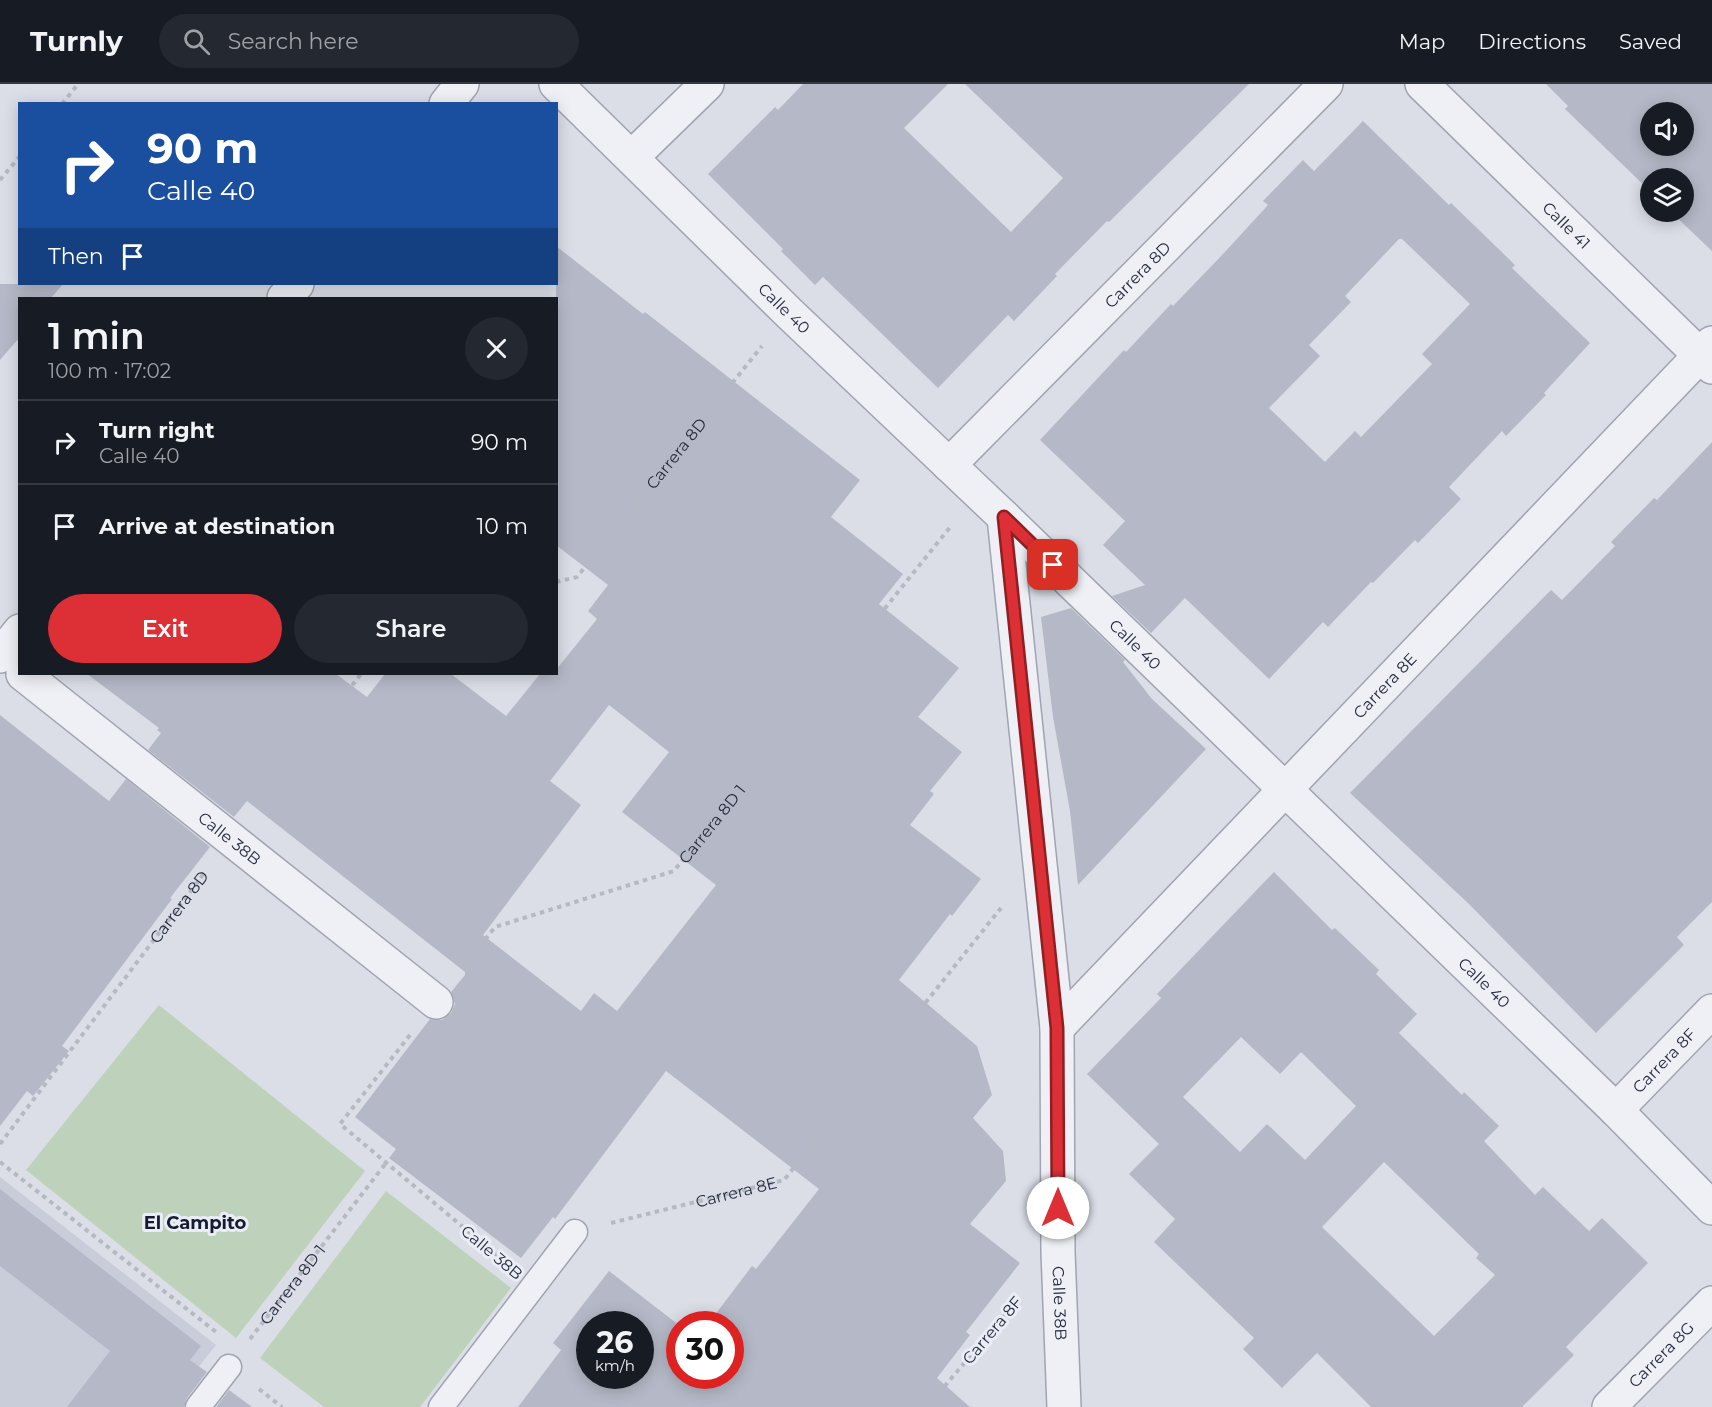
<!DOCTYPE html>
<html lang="en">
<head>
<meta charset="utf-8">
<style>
  :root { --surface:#171b24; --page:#242831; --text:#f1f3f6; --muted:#9ea1a6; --line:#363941; --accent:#dc3036 }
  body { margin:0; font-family:Montserrat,sans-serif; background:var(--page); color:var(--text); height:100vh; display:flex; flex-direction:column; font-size:22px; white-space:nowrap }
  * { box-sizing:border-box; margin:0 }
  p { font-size:20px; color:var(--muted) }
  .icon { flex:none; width:33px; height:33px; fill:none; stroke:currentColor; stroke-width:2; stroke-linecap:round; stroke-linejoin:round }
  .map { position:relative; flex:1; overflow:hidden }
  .sheet { position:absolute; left:18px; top:213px; width:540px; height:378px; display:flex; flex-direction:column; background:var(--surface); border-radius:0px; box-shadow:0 3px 15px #0003 }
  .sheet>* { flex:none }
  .guide { position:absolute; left:18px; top:18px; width:540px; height:183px; border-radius:0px; box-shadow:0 3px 15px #0003; background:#1a4fa0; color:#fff; overflow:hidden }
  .tools { position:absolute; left:1640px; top:18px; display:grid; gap:12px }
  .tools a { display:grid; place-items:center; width:54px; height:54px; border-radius:50%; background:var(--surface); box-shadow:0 3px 15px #0003; font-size:30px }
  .speed { position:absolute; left:576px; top:1227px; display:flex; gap:12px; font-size:30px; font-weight:700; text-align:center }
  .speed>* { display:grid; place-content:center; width:78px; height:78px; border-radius:50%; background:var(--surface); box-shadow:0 3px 15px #0003; line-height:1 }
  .speed small { font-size:15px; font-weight:400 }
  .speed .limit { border:9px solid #d22; background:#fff; color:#111 }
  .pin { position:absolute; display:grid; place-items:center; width:51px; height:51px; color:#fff; margin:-26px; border-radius:12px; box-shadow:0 3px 9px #0006 }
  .me { position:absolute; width:66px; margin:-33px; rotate:0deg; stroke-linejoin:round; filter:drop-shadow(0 0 4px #0008) }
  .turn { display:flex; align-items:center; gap:21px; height:126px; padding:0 30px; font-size:27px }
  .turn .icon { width:78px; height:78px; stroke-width:2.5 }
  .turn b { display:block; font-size:42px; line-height:51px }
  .then { display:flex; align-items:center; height:57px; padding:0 30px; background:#0003; gap:12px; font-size:22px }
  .round { display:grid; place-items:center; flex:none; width:63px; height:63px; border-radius:32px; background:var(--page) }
  .head { display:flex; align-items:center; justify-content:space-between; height:102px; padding:0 30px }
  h1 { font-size:36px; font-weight:600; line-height:45px }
  .primary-button { display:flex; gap:12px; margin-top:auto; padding:12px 30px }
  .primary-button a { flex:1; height:69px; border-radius:36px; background:var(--accent); color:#fff; font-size:24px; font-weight:600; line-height:69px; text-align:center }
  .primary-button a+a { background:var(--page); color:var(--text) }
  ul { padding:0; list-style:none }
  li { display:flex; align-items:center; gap:18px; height:84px; padding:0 30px; border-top:2px solid var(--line) }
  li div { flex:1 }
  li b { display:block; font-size:22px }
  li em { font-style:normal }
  header { display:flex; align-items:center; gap:36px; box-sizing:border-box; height:84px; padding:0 30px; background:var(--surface); border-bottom:2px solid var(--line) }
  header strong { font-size:28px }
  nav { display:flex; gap:33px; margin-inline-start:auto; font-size:21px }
  .search { width:420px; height:54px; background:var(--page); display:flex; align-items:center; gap:15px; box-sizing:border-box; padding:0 21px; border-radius:33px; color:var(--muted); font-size:22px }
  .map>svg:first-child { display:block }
  .built { fill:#c9cdd9 }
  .green { fill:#bed2bb }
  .building { fill:#b5b9c7; fill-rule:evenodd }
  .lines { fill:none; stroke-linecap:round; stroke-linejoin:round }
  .service-casing { stroke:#a0a4b1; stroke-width:27 }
  .minor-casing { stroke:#a0a4b1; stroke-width:36 }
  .path { stroke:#b5b9c2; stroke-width:4; stroke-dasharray:4.5 4.5; stroke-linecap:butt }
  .service { stroke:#eef0f5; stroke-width:24 }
  .minor { stroke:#eef0f5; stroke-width:33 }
  .route-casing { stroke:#8f1f23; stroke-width:15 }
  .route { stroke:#dc3036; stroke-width:10 }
  .labels { text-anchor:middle; stroke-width:6; stroke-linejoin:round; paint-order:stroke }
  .street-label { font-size:16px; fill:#242a3f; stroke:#eaedf5 }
  .neighbourhood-label { font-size:18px; font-weight:bold; fill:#161c2f; stroke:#eaedf5 }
</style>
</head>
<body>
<header>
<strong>Turnly</strong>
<div class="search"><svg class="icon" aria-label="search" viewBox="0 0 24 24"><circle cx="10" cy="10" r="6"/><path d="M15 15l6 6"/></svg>Search here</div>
<nav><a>Map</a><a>Directions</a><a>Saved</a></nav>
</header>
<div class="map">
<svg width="1712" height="1323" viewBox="0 0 1712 1323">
  <rect width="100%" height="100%" fill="#dbdee7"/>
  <path class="built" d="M0,1093L216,1261L167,1323H0Z"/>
  <g class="green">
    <path d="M159,921L365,1087L236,1254L26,1086Z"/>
    <path d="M386,1107L511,1204L420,1323H324L260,1274Z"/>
  </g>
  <g class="building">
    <path d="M803,0H948L904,44L1011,148L1063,94L965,0H1249L1109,138L1107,137L1055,190L1057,192L1014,237L1008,231L938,304L823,193L815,201L781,167L783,165L708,90L775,23L778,26Z"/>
    <path d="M1546,0H1712V167L1671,128H1683V94H1650V107L1565,25L1568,22ZM1650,28H1683V62H1650Z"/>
    <path d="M1363,37L1449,121L1451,119L1478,145L1515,181L1512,184L1590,259L1544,309L1546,311L1506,352L1502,347L1449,403L1461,415L1418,459L1415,456L1373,499L1371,498L1328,543L1323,538L1269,595L1185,514L1151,549L1112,512L1145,501L1103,461L1125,437L1040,356L1124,266L1126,268L1171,220L1173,222L1224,169L1268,121L1263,117L1303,76L1314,87ZM1399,155H1402L1470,220L1422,270L1432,280L1361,353L1355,347L1325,378L1269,324L1320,272L1309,261L1351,218L1345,212Z"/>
    <path d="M556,162L643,230L645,228L860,396L831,433L903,490L879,520L959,584L918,633L962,668L930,707L934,710L910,741L981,795L952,832L950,830L899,896L977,962L992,1011L973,1034L1003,1067L1006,1097L970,1140L1020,1179L966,1248L970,1251L937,1294L970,1323H518L561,1266L553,1259L609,1187L680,1242V1292H730V1240H708L752,1182L756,1185L819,1105L666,987L555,1135L553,1133L521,1174L389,1074L396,1065L355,1033L430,935L442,936L451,929L455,920L451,908L465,891V888L247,717L234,733L148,666L161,649L157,646L159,644L87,590H336L367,613L385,590H451L506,632L540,590H556V586L597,535L588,527L608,501L556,461ZM609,621L669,668L622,728L716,801L617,927L594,909L581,927L483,851L581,721L550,697ZM590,1240H640V1292H590Z"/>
    <path d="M0,200H63L51,214H20V253L0,276Z"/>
    <path d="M1712,358V818L1677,853L1684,861L1596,949L1469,820L1350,709L1551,506L1562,516L1615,462L1611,458L1654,414L1657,416Z"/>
    <path d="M1071,524L1125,576L1123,578L1152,615L1206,665L1078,801L1070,727L1053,633L1041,533Z"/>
    <path d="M0,631L109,717L126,695L210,763L170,814L172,815L62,962L69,967L33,1012L27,1007L0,1042Z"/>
    <path d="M1274,788L1332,846L1335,844L1379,886L1376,890L1417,930L1399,949L1462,1011L1464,1008L1499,1042L1484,1057L1535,1111L1543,1103L1589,1147L1602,1134L1648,1179L1566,1263L1574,1271L1522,1323H1371L1317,1269L1282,1304L1243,1265L1254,1254L1154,1158L1175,1135L1129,1090L1159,1060L1087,990L1161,914L1157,910ZM1241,953L1280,990L1301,968L1356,1022L1305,1076L1267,1040L1240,1068L1183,1013ZM1384,1078L1479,1170L1476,1174L1495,1191L1434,1252L1322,1143Z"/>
    <path d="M0,1105L201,1262L190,1276L207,1288L187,1314L184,1323H67L110,1267L0,1182Z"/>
    <path d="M229,1306L252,1323H216Z"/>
  </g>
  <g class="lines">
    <g class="service-casing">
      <g id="service">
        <path d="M198,1323L229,1283"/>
        <path d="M441,1323L575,1148"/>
      </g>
    </g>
    <g class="minor-casing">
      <g id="minor">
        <path id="s6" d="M556,0L789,229L1004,433L1616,1026L1712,1124"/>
        <path id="s7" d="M1422,0L1712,283"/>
        <path d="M446,20L462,0"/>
        <path d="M632,73L707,0"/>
        <path d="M284,214L297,200"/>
        <path id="s8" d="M949,381L1326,0"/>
        <path id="s9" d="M1004,433L1057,944L1058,1168L1064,1323"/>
        <path d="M0,572L20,547"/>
        <path id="s10" d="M23,590L436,918"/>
        <path id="s11" d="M1057,944L1712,259"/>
        <path id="s12" d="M1616,1026L1712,927"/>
        <path id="s13" d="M1609,1323L1712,1219"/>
      </g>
    </g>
    <g class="path">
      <path d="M62,20L78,0"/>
      <path d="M0,96L20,72"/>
      <path d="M0,202L20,217"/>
      <path id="s1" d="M556,498L577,493L762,262"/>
      <path d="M257,721L361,590"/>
      <path id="s2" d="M463,884L495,843L674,787L951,442"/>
      <path d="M410,951L340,1040L506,1179"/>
      <path id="s3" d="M0,1060L205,788"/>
      <path d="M0,1078L216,1248"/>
      <path id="s4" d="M611,1139L784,1096L1001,824"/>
      <path id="s5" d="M250,1255L386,1079"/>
      <path d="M259,1305L282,1323"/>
      <path d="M927,1323L1017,1217"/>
    </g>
    <use href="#service" class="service"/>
    <use href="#minor" class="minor"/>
  </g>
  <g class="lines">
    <g class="route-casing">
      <path id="route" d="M1053,481L1004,433L1057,944L1058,1124"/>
    </g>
    <use href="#route" class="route"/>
  </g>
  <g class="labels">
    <g class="street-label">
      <text dy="6" stroke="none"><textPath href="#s7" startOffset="202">Calle 41</textPath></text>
      <text dy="6" stroke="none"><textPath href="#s8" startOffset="268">Carrera 8D</textPath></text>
      <text dy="6" stroke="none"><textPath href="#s6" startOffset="320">Calle 40</textPath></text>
      <text dy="6" stroke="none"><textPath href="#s1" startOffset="180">Carrera 8D</textPath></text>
      <text dy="6" stroke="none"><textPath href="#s6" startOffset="806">Calle 40</textPath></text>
      <text dy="6" stroke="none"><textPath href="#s11" startOffset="474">Carrera 8E</textPath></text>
      <text dy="6" stroke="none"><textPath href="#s2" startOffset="300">Carrera 8D 1</textPath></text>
      <text dy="6" stroke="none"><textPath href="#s10" startOffset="264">Calle 38B</textPath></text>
      <text dy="6" stroke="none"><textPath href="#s3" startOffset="297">Carrera 8D</textPath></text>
      <text dy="6" stroke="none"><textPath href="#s6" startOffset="1292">Calle 40</textPath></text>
      <text dy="6" stroke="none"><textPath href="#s12" startOffset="69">Carrera 8F</textPath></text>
      <text dy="6" stroke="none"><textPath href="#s4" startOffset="129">Carrera 8E</textPath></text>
      <text transform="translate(492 1168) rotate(40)" y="6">Calle 38B</text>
      <text dy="6" stroke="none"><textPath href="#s5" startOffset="69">Carrera 8D 1</textPath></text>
      <text dy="6" stroke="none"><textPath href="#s9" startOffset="789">Calle 38B</textPath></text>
      <text transform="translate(992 1246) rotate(-50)" y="6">Carrera 8F</text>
      <text dy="6" stroke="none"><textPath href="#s13" startOffset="74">Carrera 8G</textPath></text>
    </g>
    <g class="neighbourhood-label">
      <text x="195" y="1145">El Campito</text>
    </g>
  </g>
</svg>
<div class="tools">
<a><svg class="icon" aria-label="sound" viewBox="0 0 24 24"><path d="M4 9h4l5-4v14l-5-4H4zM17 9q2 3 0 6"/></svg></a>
<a><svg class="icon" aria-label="layers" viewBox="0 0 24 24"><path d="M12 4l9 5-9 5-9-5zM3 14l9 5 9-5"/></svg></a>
</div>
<div class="speed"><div>26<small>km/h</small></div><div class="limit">30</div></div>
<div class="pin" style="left:1053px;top:481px;background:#d93025"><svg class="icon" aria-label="arrive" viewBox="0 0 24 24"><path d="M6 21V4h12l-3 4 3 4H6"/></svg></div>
<svg class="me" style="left:1058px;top:1124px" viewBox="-20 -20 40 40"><circle r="19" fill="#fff"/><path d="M0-13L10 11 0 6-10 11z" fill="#dc3036"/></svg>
<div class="guide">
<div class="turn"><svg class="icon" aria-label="right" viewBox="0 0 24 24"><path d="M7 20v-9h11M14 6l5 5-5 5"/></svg><div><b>90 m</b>Calle 40</div></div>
<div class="then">Then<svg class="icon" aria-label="arrive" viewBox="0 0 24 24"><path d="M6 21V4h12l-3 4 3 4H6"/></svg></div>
</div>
<section class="sheet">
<div class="head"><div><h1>1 min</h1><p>100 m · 17:02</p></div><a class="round"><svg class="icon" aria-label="close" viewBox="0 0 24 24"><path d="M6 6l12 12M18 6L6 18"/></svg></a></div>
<ul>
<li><svg class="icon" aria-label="right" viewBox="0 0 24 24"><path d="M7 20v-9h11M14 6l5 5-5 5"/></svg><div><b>Turn right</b><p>Calle 40</p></div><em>90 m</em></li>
<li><svg class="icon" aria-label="arrive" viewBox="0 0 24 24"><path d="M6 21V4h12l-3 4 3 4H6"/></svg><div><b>Arrive at destination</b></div><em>10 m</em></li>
</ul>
<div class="primary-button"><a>Exit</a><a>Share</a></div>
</section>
</div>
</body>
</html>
